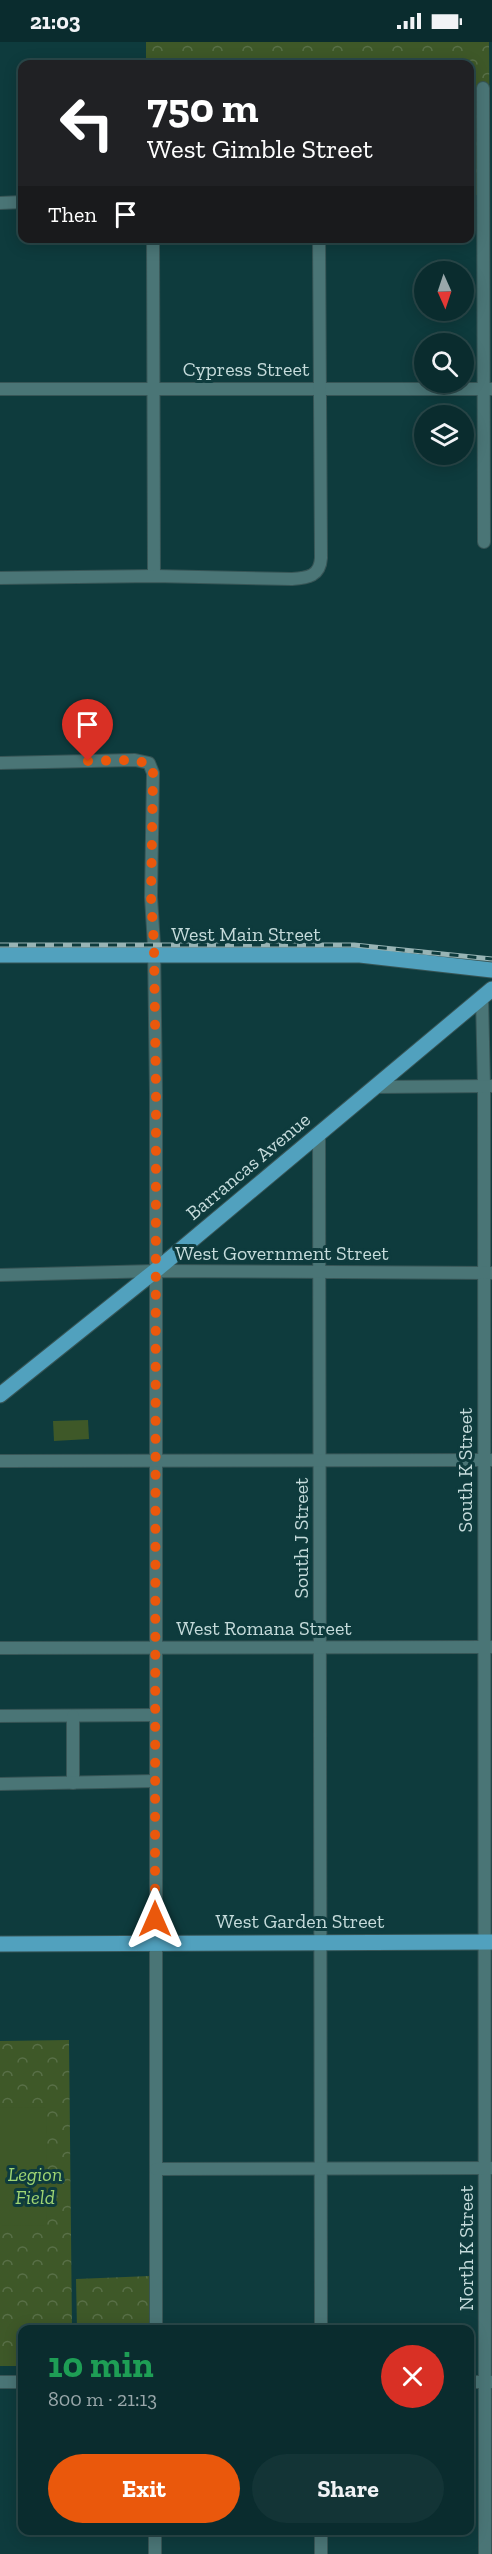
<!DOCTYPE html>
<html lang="en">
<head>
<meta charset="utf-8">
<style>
  :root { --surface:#0a2c2e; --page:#133436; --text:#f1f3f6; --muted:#99a7aa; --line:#2a484a; --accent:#ea580c }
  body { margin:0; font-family:"Zilla Slab",serif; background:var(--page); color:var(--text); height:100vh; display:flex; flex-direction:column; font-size:22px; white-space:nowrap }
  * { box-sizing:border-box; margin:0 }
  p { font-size:20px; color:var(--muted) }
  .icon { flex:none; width:33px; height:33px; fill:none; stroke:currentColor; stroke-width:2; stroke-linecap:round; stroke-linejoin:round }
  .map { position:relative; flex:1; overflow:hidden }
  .panel { position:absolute; left:18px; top:2283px; width:456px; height:210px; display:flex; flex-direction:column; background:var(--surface); border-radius:12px; box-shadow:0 3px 15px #0003,0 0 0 2px var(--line) }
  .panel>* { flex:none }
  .banner { position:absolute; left:18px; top:18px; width:456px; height:183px; border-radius:12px; box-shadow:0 3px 15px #0003,0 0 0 2px var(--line); background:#202124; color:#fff; overflow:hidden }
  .needle { width:39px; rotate:177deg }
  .tools { position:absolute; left:414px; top:219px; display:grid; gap:12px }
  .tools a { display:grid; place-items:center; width:60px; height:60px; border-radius:50%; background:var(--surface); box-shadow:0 3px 15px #0003,0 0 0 2px var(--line); font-size:30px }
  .pin { position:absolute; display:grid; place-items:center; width:51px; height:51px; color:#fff; margin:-62px -26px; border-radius:50% 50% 50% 0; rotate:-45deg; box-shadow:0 0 6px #0007 }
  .pin .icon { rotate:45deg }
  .me { position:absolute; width:66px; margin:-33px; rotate:0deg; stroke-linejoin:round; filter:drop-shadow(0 0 4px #0008) }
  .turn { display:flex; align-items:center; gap:21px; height:126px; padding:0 30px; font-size:27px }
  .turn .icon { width:78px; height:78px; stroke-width:2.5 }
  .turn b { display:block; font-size:42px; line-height:51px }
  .then { display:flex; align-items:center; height:57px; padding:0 30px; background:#0003; gap:12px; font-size:22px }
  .round { display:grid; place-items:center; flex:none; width:63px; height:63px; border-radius:32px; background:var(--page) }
  .headline { display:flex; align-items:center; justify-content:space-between; height:102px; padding:0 30px }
  h1 { font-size:36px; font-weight:700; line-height:45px; color:#1e9e55 }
  .action { display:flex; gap:12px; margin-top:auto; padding:12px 30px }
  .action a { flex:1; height:69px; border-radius:36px; background:var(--accent); color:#fff; font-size:24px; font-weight:700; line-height:69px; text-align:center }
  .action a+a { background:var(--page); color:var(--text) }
  .status { display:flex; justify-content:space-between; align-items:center; height:42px; padding:0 30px; background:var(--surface); direction:ltr }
  .status svg { height:16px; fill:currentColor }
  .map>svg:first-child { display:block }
  .park { fill:url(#park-crowns) }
  .garden { fill:#3e5828 }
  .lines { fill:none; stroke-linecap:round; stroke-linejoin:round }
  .minor-casing { stroke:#375556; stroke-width:14 }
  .major-casing { stroke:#375556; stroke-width:17 }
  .minor { stroke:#4a7576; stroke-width:12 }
  .major { stroke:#51a1be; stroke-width:15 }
  .rail-casing { stroke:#98b4b5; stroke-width:5 }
  .rail { stroke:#0e3b3d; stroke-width:3; stroke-dasharray:9; stroke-linecap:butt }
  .route { stroke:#ea580c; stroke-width:10; stroke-dasharray:0 18 }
  .labels { text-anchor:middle; stroke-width:6; stroke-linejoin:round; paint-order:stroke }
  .street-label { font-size:20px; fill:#c5dbdb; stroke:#0e3b3d }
  .park-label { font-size:20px; font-style:italic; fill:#9fd573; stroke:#0e3b3d }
</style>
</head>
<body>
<div class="status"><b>21:03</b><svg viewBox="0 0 49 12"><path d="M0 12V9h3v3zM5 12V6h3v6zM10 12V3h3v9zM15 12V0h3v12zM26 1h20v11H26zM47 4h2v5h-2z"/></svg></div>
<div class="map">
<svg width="492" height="2512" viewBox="0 0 492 2512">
  <defs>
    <pattern id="park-crowns" width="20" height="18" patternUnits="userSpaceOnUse" patternTransform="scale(1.5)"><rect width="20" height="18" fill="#3e5828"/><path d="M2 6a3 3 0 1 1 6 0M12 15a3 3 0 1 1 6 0" fill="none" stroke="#586f47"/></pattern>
  </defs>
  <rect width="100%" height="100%" fill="#0e3b3d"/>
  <g class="park">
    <path d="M146,0H489L490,153H470V22H146Z"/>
    <path d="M69,1998L72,2287L22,2288V2324H0V1999Z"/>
    <path d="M150,2234V2287H77L76,2237Z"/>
  </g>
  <g class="garden">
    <path d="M88,1378L89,1397L54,1399L53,1379Z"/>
    <path d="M0,2065L47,2066L46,2184L0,2183Z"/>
  </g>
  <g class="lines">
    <g class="minor-casing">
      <g id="minor">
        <path d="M483,46L484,500"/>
        <path d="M0,161L22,160"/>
        <path d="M153,196L154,534"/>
        <path d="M0,347H492"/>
        <path d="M0,536L154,534L292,537C308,536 320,534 321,516L319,196"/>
        <path d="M0,721L135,718L149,721L153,731L151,855L154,903L156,1052V2288"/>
        <path d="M482,955L484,1044L485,2512"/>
        <path d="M376,1045L492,1044"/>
        <path d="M319,1091L321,2288"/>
        <path d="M0,1233L155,1229L491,1231"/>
        <path d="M0,1419L491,1418"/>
        <path d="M0,1606L491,1605"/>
        <path d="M0,1674L155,1673"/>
        <path d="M73,1674V1741"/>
        <path d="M0,1742L155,1739"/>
        <path d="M156,2127L492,2126"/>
        <path d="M0,2340H22"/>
        <path d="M470,2340H492"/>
        <path d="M155,2512V2488"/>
        <path d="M321,2512V2488"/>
      </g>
    </g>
    <g class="major-casing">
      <g id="major">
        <path d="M0,913H360L492,928"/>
        <path d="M0,1353L155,1229L492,947"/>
        <path d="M0,1902L492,1900"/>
      </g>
    </g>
    <use href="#minor" class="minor"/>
    <use href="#major" class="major"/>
    <g class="rail-casing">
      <path id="rail" d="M0,903H354L492,917"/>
    </g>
    <use href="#rail" class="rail"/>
  </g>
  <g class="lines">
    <path class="route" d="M88,719L135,718L151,723L153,731L151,855L154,903L156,1052L155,1877"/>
  </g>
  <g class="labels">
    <g class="street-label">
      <text x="246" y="334">Cypress Street</text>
      <text x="246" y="899">West Main Street</text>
      <text transform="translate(248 1124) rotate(-40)" y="7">Barrancas Avenue</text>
      <text x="282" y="1218">West Government Street</text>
      <text transform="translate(465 1428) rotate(-90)" y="7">South K Street</text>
      <text transform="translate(301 1496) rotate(-90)" y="7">South J Street</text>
      <text x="264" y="1593">West Romana Street</text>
      <text x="300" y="1886">West Garden Street</text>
      <text transform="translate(466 2206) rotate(-90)" y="7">North K Street</text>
    </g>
    <g class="park-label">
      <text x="35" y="2139">Legion<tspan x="35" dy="23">Field</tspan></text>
    </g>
  </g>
</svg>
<div class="tools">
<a><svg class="needle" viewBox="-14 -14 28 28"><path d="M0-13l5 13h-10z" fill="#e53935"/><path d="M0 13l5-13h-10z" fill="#99a7aa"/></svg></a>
<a><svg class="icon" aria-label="search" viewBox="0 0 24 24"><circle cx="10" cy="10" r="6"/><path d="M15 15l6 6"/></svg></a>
<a><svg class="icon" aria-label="layers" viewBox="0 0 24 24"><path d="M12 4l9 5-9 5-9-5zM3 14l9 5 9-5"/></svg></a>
</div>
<div class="pin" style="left:88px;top:719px;background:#d93025"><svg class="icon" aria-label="arrive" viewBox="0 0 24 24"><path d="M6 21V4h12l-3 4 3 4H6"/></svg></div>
<svg class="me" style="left:155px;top:1877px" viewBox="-20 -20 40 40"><path d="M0-17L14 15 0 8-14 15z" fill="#ea580c" stroke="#fff" stroke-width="4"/></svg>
<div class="banner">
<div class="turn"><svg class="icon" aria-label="left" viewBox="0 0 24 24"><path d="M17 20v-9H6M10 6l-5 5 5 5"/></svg><div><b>750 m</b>West Gimble Street</div></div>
<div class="then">Then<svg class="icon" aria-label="arrive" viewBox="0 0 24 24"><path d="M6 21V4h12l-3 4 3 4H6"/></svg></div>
</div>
<section class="panel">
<div class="headline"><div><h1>10 min</h1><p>800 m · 21:13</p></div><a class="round" style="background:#d93025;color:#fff"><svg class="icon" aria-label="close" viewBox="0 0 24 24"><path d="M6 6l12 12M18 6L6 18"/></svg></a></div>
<div class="action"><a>Exit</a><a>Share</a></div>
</section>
</div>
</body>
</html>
